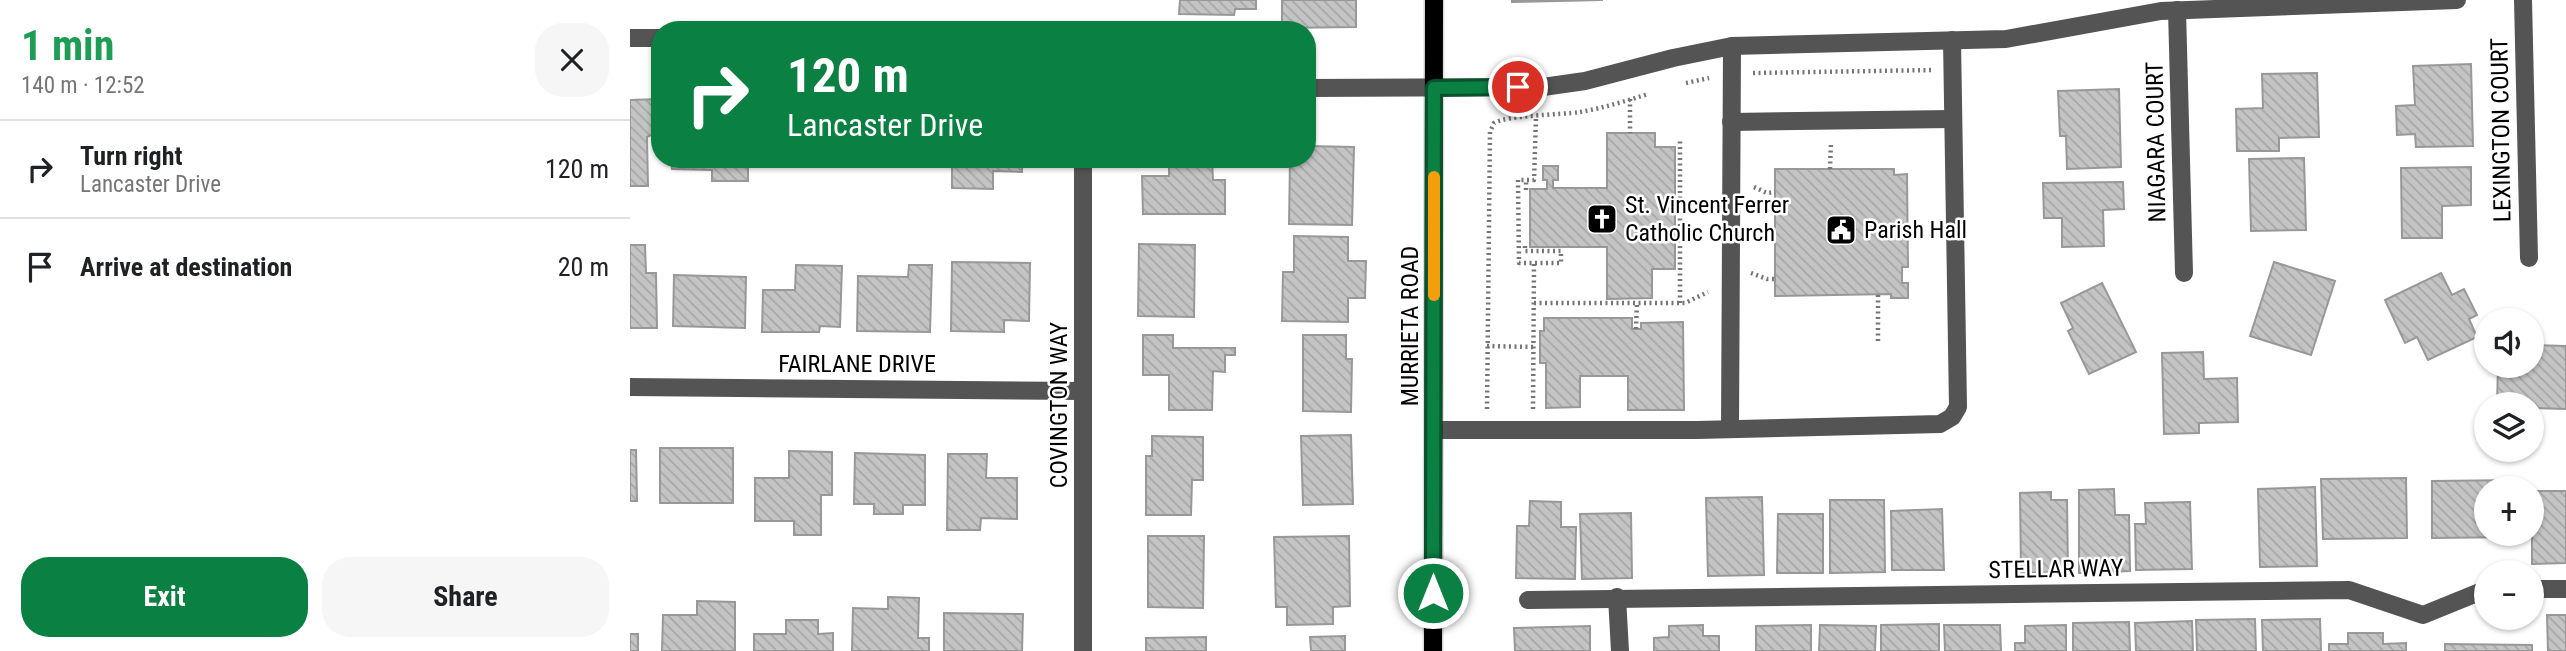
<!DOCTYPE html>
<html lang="en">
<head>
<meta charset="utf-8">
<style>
  :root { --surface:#fff; --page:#f6f6f6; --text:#202124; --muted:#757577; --line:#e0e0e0; --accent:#0b8043 }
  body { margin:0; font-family:"Roboto Condensed",sans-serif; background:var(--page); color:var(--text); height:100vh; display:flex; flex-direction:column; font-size:26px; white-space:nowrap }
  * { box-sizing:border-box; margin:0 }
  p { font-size:23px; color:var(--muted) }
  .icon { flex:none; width:38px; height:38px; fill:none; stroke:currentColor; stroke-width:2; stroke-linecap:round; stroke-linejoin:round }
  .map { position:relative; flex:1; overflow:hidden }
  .panel { display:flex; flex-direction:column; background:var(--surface); width:630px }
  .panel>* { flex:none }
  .hud { position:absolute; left:21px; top:21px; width:665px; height:147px; border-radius:28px; box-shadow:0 2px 5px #0004; background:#0b8043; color:#fff; overflow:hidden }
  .tools { position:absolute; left:1844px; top:308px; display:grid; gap:14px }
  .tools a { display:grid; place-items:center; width:70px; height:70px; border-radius:50%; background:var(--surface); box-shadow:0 2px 5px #0004; font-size:35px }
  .pin { position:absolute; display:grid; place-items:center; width:60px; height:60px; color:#fff; margin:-30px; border:4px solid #fff; border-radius:50%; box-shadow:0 2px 7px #0007 }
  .me { position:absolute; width:77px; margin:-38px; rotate:0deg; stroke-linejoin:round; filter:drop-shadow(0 0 5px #0008) }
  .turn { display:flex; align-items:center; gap:24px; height:147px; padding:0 21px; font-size:32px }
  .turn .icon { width:91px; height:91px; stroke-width:2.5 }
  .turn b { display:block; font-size:49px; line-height:60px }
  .round { display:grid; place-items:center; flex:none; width:74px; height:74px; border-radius:28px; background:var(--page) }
  .head { display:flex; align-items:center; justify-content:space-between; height:119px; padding:0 21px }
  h1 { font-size:42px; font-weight:700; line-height:52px; color:#1e9e55 }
  .action { display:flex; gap:14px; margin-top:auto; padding:14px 21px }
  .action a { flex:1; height:80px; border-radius:28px; background:var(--accent); color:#fff; font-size:28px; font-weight:700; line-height:80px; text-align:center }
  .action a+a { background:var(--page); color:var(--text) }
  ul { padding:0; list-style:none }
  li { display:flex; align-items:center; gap:21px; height:98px; padding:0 21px; border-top:2px solid var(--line) }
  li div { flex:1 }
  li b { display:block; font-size:26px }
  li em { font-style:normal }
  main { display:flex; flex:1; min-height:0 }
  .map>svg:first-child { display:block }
  .building { fill:url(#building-back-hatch); stroke:#989898; stroke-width:2 }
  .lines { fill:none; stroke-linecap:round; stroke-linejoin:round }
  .major-casing { stroke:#dbdbdb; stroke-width:21 }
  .path { stroke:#767676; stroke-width:4.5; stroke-dasharray:2 3.5; stroke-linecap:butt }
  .minor { stroke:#545454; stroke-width:18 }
  .major { stroke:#000; stroke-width:18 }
  .route-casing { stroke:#07532c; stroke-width:18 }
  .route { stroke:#0b8043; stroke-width:12 }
  .slow { stroke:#f59e0b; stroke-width:12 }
  .labels { text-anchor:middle; stroke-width:5; stroke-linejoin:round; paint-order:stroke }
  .street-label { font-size:24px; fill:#000; stroke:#fff }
  .poi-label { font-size:24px; fill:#000; stroke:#fff; text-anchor:start }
</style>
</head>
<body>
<main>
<section class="panel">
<div class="head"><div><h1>1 min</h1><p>140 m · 12:52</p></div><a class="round"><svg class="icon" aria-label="close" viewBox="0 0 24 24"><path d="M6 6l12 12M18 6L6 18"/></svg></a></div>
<ul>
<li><svg class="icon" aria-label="right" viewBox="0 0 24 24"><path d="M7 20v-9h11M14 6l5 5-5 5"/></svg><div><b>Turn right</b><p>Lancaster Drive</p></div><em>120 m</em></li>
<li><svg class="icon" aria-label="arrive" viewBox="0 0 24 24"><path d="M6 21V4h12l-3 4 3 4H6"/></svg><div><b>Arrive at destination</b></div><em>20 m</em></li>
</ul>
<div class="action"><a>Exit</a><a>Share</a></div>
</section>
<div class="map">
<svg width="1936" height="651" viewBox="0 0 1936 651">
  <defs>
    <pattern id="building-back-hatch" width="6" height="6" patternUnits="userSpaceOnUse" patternTransform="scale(1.75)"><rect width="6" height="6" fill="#c4c4c4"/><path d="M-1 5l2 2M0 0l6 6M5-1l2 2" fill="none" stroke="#a7a7a7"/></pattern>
  </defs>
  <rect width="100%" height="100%" fill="#fff"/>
  <g class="building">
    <path d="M550,0H626V9H605L604,15L549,14Z"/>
    <path d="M652,0H726V27L652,28Z"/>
    <path d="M882,0H973L882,2Z"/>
    <path d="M1841,64L1843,146L1786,147L1785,134L1767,135L1766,106L1785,105L1783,66Z"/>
    <path d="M1687,73L1689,137L1649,138V151H1607L1606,109L1633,108L1632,74Z"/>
    <path d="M1489,89L1491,167L1437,169L1436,136H1430L1428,91Z"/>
    <path d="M28,99L30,131L17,137L18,186H0V100Z"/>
    <path d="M977,133H1025V147H1045V269H1022V298L977,299V247H900V189H917V180H913V166H928V180H923V188H977Z"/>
    <path d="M677,146L724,147L722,225L659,224L660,159H677Z"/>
    <path d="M1674,158L1676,230L1621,231L1619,159Z"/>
    <path d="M41,159H118V181H82V170L42,169Z"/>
    <path d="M226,159H304V166L226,167Z"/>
    <path d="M322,159H392V172L363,171V189L322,188Z"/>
    <path d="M539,159H582L583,180H595V214H513L512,176H539Z"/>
    <path d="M1841,167V205L1812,206V238H1772L1771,168Z"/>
    <path d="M1145,169H1264V175L1277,174L1278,267H1272V283H1278V298H1261V294L1145,296Z"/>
    <path d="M1493,182L1494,209L1473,210L1474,246L1432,247V218H1414L1413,183Z"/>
    <path d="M664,236L718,237V261H736L735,298H718V322L652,321L653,272H664Z"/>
    <path d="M509,244L565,245L564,317L508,316Z"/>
    <path d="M0,245H15L16,273H26L27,328H0Z"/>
    <path d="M322,262L400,263L399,321L374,320V332L321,331Z"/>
    <path d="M1644,262L1705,281L1681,355L1620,336Z"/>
    <path d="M166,265L212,266L210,327L190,326L189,332H132L133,290H165Z"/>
    <path d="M279,265H302L300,332L227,331L228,276L278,277Z"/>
    <path d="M1811,273L1822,295L1834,289L1847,315L1839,319L1847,337L1798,360L1787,337L1775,343L1755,300Z"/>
    <path d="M44,275L116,277L115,328L43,326Z"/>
    <path d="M1472,283L1506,352L1459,374L1438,331L1443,328L1431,303Z"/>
    <path d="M914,318H1002V329H1011V323L1053,322L1054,410H998V376H950V407L916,408V363H910V331H914Z"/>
    <path d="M513,335H543V348H605V355H595V372L583,371L582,410H539V375H513Z"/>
    <path d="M673,335H716V359H722L721,412L673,411Z"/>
    <path d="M1902,345L1936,346V409L1902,408V404H1867L1868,366H1902Z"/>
    <path d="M1573,352L1574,379L1607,378L1608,422L1569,423V433L1534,434L1532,353Z"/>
    <path d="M721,435L723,504L673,505L671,436Z"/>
    <path d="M522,436L573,437V480H562L561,515H516V456H522Z"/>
    <rect x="30" y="448" width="73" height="55"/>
    <path d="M0,450H6L7,501H0Z"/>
    <path d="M159,451L202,452V495H191V535H164V521H125V478H159Z"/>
    <path d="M225,453L295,455V505H273V514H244V504H224Z"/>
    <path d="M318,454H357L356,478H387V519L351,518L350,530H317Z"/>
    <path d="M1776,478L1777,538L1693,539L1691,479Z"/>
    <path d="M1890,480V488H1857V534H1890V537L1802,538V481Z"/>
    <path d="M1685,487L1687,566L1630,567L1628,489Z"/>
    <path d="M1484,489L1485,515H1499L1500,571L1449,573V490Z"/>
    <path d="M1902,491H1936V563L1902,564Z"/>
    <path d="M1421,492V500H1437L1438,572L1391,573L1390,493Z"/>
    <path d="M1132,497L1134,575L1078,576L1076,498Z"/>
    <path d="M1200,500H1254L1255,572L1200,573Z"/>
    <path d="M900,501L931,502V527H946L945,579L886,578L887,526H899Z"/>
    <path d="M1560,502L1562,569L1506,570L1505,524H1516L1515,503Z"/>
    <path d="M1312,509L1314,570H1262L1261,511Z"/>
    <path d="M1001,513L1002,578L952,579L950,514Z"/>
    <path d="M1148,514H1193V573H1147Z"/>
    <path d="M518,536H574L573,608L518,607Z"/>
    <path d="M719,536L720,606L703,607V624L657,625V607H646L644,537Z"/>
    <path d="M258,597L289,598L288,638H299V651H222L223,608L258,609Z"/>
    <path d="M67,601L105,602V651H32L33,615H67Z"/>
    <path d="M314,613L393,614L392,651H314Z"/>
    <path d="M1917,615H1936V651H1918Z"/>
    <path d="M1625,619L1626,651H1567L1566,620Z"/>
    <path d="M1690,619L1691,651H1633L1632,620Z"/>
    <path d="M156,620H188V634L203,633V651H124V634H156Z"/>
    <path d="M1562,621L1563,651H1506L1505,623Z"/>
    <path d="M1499,622L1500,651H1443V623Z"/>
    <path d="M1309,624V651H1251V625Z"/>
    <path d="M1073,625V636H1089V651H1024V638L1039,637V626Z"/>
    <path d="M1181,625V651H1126V626Z"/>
    <path d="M1190,625L1246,626L1245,651H1189Z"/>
    <path d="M1314,625H1370L1371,651H1315Z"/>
    <path d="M1436,625V651H1385V643H1395V626Z"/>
    <path d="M960,626V651H885L884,628Z"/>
    <path d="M1718,633H1753V644L1776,643V651H1699V644H1718Z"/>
    <rect x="0" y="634" width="8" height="17"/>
    <path d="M715,636V651H681L680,637Z"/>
    <path d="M576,637V651H516V638Z"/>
    <path d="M1815,644L1902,645V651H1815Z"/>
  </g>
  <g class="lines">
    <g class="major-casing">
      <path id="major" d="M803,651L804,0"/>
    </g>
    <g class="path">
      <path d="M1123,73L1303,70"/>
      <path d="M1056,83L1079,78"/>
      <path d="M1000,99V133"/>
      <path d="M1200,169L1201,142"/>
      <path d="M1124,187L1137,193L1145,192"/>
      <path d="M896,190V180"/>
      <path d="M895,246V251H931V263H904"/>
      <path d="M1121,273L1137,279H1145"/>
      <path d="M904,303H1055L1078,292"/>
      <path d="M1050,303V140"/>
      <path d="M1006,329L1007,303"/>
      <path d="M1248,341V295"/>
      <path d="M857,346L904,347"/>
      <path d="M857,409L860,132L864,123C878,115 930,115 950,112C973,108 996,101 1018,94"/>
      <path d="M903,409L904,263H889L888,180H904L906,117"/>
    </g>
    <g class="minor">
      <path d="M1893,0L1899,258"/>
      <path d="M1547,10L1554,273"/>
      <path d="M0,38H30"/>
      <path d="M677,88L913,87L955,81L1043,58L1102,46L1376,39L1531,11L1827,0"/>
      <path d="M1101,122L1322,119"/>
      <path d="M453,159V651"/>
      <path d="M0,387L453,391"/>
      <path d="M1100,429L1102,46"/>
      <path d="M804,430H1067L1310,424L1322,417L1328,407L1322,40"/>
      <path d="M1902,589H1936"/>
      <path d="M987,597L990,651"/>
      <path d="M898,600L1719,590L1793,615L1857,589"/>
    </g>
    <use href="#major" class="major"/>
  </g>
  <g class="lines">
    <g class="route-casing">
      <path id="route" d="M803,593L804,88L888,87"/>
    </g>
    <use href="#route" class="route"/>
    <path class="slow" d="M804,177V295"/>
  </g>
  <defs>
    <g id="church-square" transform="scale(1.575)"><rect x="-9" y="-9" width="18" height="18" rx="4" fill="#000" stroke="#fff"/><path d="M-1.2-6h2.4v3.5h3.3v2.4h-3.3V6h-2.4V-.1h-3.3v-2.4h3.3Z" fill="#fff"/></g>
    <g id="civic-square" transform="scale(1.575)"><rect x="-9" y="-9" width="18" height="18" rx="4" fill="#000" stroke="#fff"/><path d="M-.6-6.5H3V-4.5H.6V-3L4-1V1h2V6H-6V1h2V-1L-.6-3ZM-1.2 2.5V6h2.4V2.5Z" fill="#fff"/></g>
  </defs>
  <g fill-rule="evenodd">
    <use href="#church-square" x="972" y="219"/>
    <use href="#civic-square" x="1211" y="230"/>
  </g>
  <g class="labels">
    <g class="street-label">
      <text transform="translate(1871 130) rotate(-91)" y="8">LEXINGTON COURT</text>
      <text transform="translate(1526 142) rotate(-91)" y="8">NIAGARA COURT</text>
      <text transform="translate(780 326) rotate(-90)" y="8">MURRIETA ROAD</text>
      <text x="227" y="372">FAIRLANE DRIVE</text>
      <text transform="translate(429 405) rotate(-90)" y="8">COVINGTON WAY</text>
      <text transform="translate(1426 569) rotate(-1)" y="8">STELLAR WAY</text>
    </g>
    <g class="poi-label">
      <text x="995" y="213">St. Vincent Ferrer<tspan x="995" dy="28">Catholic Church</tspan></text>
      <text x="1234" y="238">Parish Hall</text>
    </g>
  </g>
</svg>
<div class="tools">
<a><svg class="icon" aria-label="sound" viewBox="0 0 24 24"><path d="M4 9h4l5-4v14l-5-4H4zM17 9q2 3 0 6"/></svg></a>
<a><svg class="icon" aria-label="layers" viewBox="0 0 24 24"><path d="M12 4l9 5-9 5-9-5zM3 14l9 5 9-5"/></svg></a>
<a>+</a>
<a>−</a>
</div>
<div class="pin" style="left:888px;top:87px;background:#d93025"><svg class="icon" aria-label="arrive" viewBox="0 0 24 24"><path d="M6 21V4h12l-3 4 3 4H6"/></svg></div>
<svg class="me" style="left:803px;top:593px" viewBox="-20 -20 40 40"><circle r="17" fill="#0b8043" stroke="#fff" stroke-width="3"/><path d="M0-11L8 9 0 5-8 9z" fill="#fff"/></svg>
<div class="hud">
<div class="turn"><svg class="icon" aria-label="right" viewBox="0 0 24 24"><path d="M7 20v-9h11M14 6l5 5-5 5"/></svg><div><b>120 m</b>Lancaster Drive</div></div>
</div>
</div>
</main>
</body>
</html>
